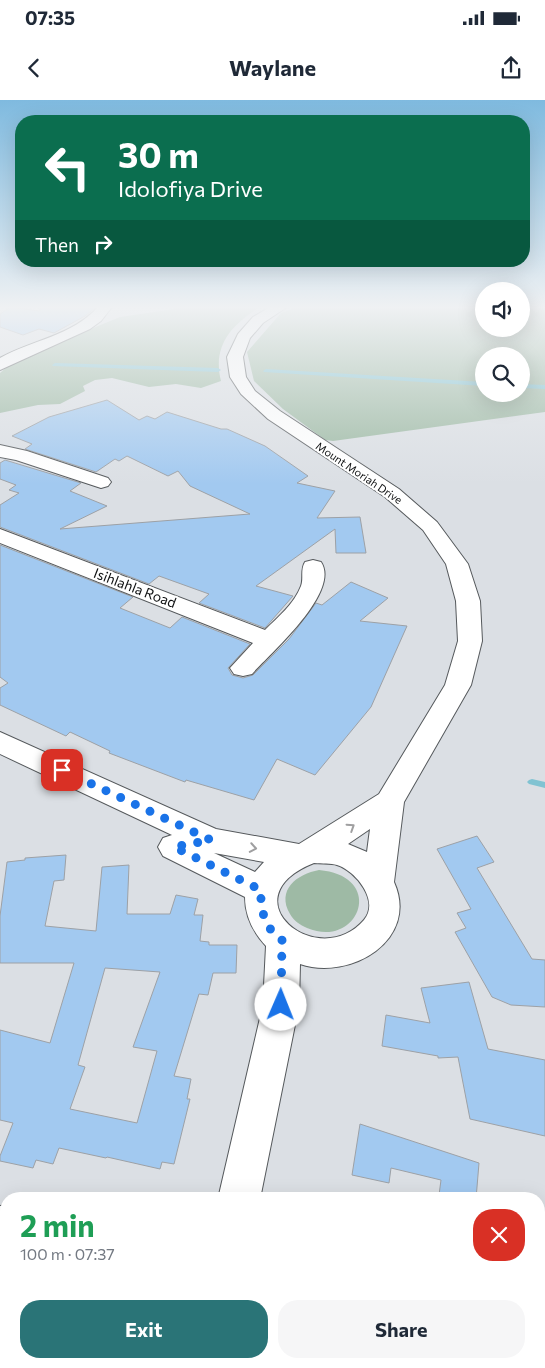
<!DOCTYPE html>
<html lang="en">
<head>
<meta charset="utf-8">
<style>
  :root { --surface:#fff; --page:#f6f6f7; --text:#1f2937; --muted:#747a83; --accent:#2a7477 }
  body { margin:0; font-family:Commissioner,sans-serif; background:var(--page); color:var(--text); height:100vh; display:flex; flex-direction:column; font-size:19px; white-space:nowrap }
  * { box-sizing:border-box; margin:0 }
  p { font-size:16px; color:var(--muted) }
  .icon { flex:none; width:28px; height:28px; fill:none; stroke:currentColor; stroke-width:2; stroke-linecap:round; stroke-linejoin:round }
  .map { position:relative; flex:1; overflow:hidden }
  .sheet { position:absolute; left:0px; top:1092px; width:545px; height:176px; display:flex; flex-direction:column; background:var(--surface); border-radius:20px 20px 0 0; box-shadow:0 5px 20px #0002 }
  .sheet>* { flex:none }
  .guide { position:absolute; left:15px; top:15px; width:515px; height:152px; border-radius:20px; box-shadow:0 5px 20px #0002; background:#0b6e4f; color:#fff; overflow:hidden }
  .fabs { position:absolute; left:475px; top:182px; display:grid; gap:10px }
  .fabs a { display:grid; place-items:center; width:55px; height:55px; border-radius:50%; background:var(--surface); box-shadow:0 5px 20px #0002; font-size:25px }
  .pin { position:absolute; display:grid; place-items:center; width:42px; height:42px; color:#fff; margin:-21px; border-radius:10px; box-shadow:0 2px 8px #0006 }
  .me { position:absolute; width:55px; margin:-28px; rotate:1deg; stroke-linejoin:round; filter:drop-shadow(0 0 4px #0008) }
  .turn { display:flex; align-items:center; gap:18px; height:105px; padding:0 20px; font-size:22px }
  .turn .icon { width:65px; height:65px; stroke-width:2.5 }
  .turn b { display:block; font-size:35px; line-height:42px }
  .then { display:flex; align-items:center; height:48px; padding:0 20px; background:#0003; gap:10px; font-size:19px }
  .round { display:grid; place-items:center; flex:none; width:52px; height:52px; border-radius:20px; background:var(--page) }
  .headline { display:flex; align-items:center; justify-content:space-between; height:85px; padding:0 20px }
  h1 { font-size:30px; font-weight:700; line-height:38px; color:#1e9e55 }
  .primary-button { display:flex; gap:10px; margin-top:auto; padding:10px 20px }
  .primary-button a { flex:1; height:58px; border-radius:20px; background:var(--accent); color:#fff; font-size:20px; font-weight:700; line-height:58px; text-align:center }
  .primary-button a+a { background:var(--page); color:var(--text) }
  .status { display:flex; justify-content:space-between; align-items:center; height:35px; padding:0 25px; background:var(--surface); direction:ltr }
  .status svg { height:14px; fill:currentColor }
  header { display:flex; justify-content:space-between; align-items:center; height:65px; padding:0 20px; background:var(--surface); font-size:22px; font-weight:700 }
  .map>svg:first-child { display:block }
  .green { fill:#9ebaa5; fill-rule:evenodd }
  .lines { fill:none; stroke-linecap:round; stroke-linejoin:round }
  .stream { fill:#81c3d2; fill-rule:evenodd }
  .building { fill:#a2c9f0; stroke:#9da1a6; fill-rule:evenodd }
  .minor-casing { stroke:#55595c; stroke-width:2 }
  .minor { fill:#fff; fill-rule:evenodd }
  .oneway { stroke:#9f9fa0 }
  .route { stroke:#1a73e8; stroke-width:9; stroke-dasharray:0 16.2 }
  .labels { text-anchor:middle; stroke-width:4; stroke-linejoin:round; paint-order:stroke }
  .far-street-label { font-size:11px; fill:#0e1011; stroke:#fff }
  .street-label { font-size:14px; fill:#0e1011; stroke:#fff }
</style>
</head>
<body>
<div class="status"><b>07:35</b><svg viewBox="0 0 49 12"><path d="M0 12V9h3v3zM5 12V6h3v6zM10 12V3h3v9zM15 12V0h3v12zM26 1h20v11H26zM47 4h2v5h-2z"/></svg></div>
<header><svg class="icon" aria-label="back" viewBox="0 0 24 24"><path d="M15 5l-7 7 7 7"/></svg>Waylane<svg class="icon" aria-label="share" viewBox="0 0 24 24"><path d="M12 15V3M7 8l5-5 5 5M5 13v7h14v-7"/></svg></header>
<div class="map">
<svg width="545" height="1268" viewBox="0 0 545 1268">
  <rect width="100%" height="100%" fill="#dbdfe4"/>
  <g class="green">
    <path d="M187,207H260C232,225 212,245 221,281L201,288L176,284L149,287L112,278L95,280L83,286L85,291L60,304L38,305L0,313V273L15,260L120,217Z"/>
    <path d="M297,207H484V229H521V207H545V312L333,341L325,340L283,309L254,281L247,252L281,213ZM484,256H521V294H484Z"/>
    <path d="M319,770C387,776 359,850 307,828C300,825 294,821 290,814C276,790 297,774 319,770Z"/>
  </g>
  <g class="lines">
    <g class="stream">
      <path d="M55,263L218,268L221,270L218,272L53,266L52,265Z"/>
      <path d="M266,269L484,282V286L264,272L263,271Z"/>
      <path d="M521,284L545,285V289L521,288Z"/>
      <path d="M532,679L545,682V688L529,684L527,682L529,680Z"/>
    </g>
  </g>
  <g class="building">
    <path d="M11,207L39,211L42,207H96L85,216L54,233L39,229L23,235L0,227V214Z"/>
    <path d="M107,300L139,320L147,316L155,319L167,312L221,329H227L265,346L308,376L297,383L335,391L317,418L360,417L366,453H336L335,429L256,486L293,496L265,528L199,503L209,494L159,476L149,484L0,427V405L19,393L9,390L16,385L0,379V363L5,360L81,383L70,391L107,406L60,429L250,414L190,386L178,371L168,376L127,356L119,361L115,359L96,372L25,349L32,344L12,336L49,317Z"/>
    <path d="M0,445L133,497L120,508L170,528L182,517L250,544L228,568L232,575L243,578L253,575L289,539L316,503L322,505L351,482L388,498L360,521L407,526L371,607L315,675L277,659L254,700L186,680L185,682L109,653L110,651L70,632L66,636L0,605V588L8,583L0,577Z"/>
    <path d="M477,736L494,762L477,768L532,859L545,860V907L511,905L492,897L455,832L466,828L457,813L471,809L437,749Z"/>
    <path d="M66,755L64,780L54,781L45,826L96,831L102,767L129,765L127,814H170L176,795L198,799L194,815H203L200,841L209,842V845H237L236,873H213L208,895L199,894L174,976L191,979L187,999H190L174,1064L162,1062L160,1069L107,1057L106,1058L59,1048L53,1064L36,1060L33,1068L0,1061V1056L13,1023L0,1020V930L50,943L74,863H0V816L7,762L25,760V758ZM105,868L160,872L133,947L157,951L137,1023L70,1009L85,967L78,965Z"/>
    <path d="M469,882L488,949L545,960V1036L470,1019L458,957L438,958V956L382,946L386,915L430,923L421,888Z"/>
    <path d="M360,1024L479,1063L476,1099H454L439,1095L441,1080L391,1068L389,1083L352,1075Z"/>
  </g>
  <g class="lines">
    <g class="minor-casing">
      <g id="minor">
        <path d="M98,207H112L101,221L90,229L0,270V258C32,240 72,236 98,207Z"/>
        <path d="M270,207H287L263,223L250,238L243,257L246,277L255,291L280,311L399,389L437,422L468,464L480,501L482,541L471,585L404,702L394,782C420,840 350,881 300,864L299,905L260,1099H218L263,905L266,846C253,832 245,816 245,797L163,756L158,747L163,738L172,735L0,654V632L216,729L299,744L379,694L445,585L458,541L456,501L446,464L423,430L385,397L268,319L241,294L230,277L227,257L238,234L253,217ZM370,729L367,752L348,744ZM214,753L264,762L255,772ZM314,763C322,764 331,763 337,765C356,771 380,801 364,820C318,873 226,798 314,763Z"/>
        <path d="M0,345L27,351L108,378L111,382L108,386L101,388L16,360L0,357Z"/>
        <path d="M0,429L265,530C278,517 294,504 301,486C304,478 300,470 305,462L313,460L321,462C341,492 271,553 252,574L243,576L234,574L230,568L253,543L0,443Z"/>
        <path d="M6,1105V1147L0,1148V1106Z"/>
        <path d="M539,1172L545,1173V1217L539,1216Z"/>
        <path d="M175,1262H222V1268H174Z"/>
      </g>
    </g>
    <use href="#minor" class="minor"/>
  </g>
  <defs><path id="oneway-chevron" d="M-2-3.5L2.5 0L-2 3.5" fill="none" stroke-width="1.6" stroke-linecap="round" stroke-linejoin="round" transform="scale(1.25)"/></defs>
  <g class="oneway">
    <use href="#oneway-chevron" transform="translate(351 727) rotate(-33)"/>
    <use href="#oneway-chevron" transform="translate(253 748) rotate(10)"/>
  </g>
  <linearGradient id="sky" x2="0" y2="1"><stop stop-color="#7fbadf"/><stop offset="0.54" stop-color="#eff1f3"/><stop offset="1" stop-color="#eff1f3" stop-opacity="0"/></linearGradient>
  <rect width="545" height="384" fill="url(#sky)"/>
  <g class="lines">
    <path class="route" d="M62,670L211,740L174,747L261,790C260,810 265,829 282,840L281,905"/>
  </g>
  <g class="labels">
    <g class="far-street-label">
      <text transform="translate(359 373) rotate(34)" y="4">Mount Moriah Drive</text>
    </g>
    <g class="street-label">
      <text transform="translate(135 488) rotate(21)" y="5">Isihlahla Road</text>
    </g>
  </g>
</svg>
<div class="fabs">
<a><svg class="icon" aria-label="sound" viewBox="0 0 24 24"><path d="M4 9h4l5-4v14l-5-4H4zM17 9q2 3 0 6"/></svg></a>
<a><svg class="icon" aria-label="search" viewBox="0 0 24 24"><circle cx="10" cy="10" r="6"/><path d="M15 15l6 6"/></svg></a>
</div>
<div class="pin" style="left:62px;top:670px;background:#d93025"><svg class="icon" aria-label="arrive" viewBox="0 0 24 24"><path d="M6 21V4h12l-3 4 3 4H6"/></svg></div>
<svg class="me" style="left:281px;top:905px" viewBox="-20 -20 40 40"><circle r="19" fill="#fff"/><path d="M0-13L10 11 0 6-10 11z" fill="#1a73e8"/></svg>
<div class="guide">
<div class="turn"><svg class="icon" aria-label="left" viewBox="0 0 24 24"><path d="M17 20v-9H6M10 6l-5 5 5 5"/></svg><div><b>30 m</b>Idolofiya Drive</div></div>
<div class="then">Then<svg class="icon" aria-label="right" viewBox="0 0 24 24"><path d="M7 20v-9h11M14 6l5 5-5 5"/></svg></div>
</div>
<section class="sheet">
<div class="headline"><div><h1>2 min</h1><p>100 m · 07:37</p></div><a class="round" style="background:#d93025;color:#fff"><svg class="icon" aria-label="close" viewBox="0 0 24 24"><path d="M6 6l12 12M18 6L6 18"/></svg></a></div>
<div class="primary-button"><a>Exit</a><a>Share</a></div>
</section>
</div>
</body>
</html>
